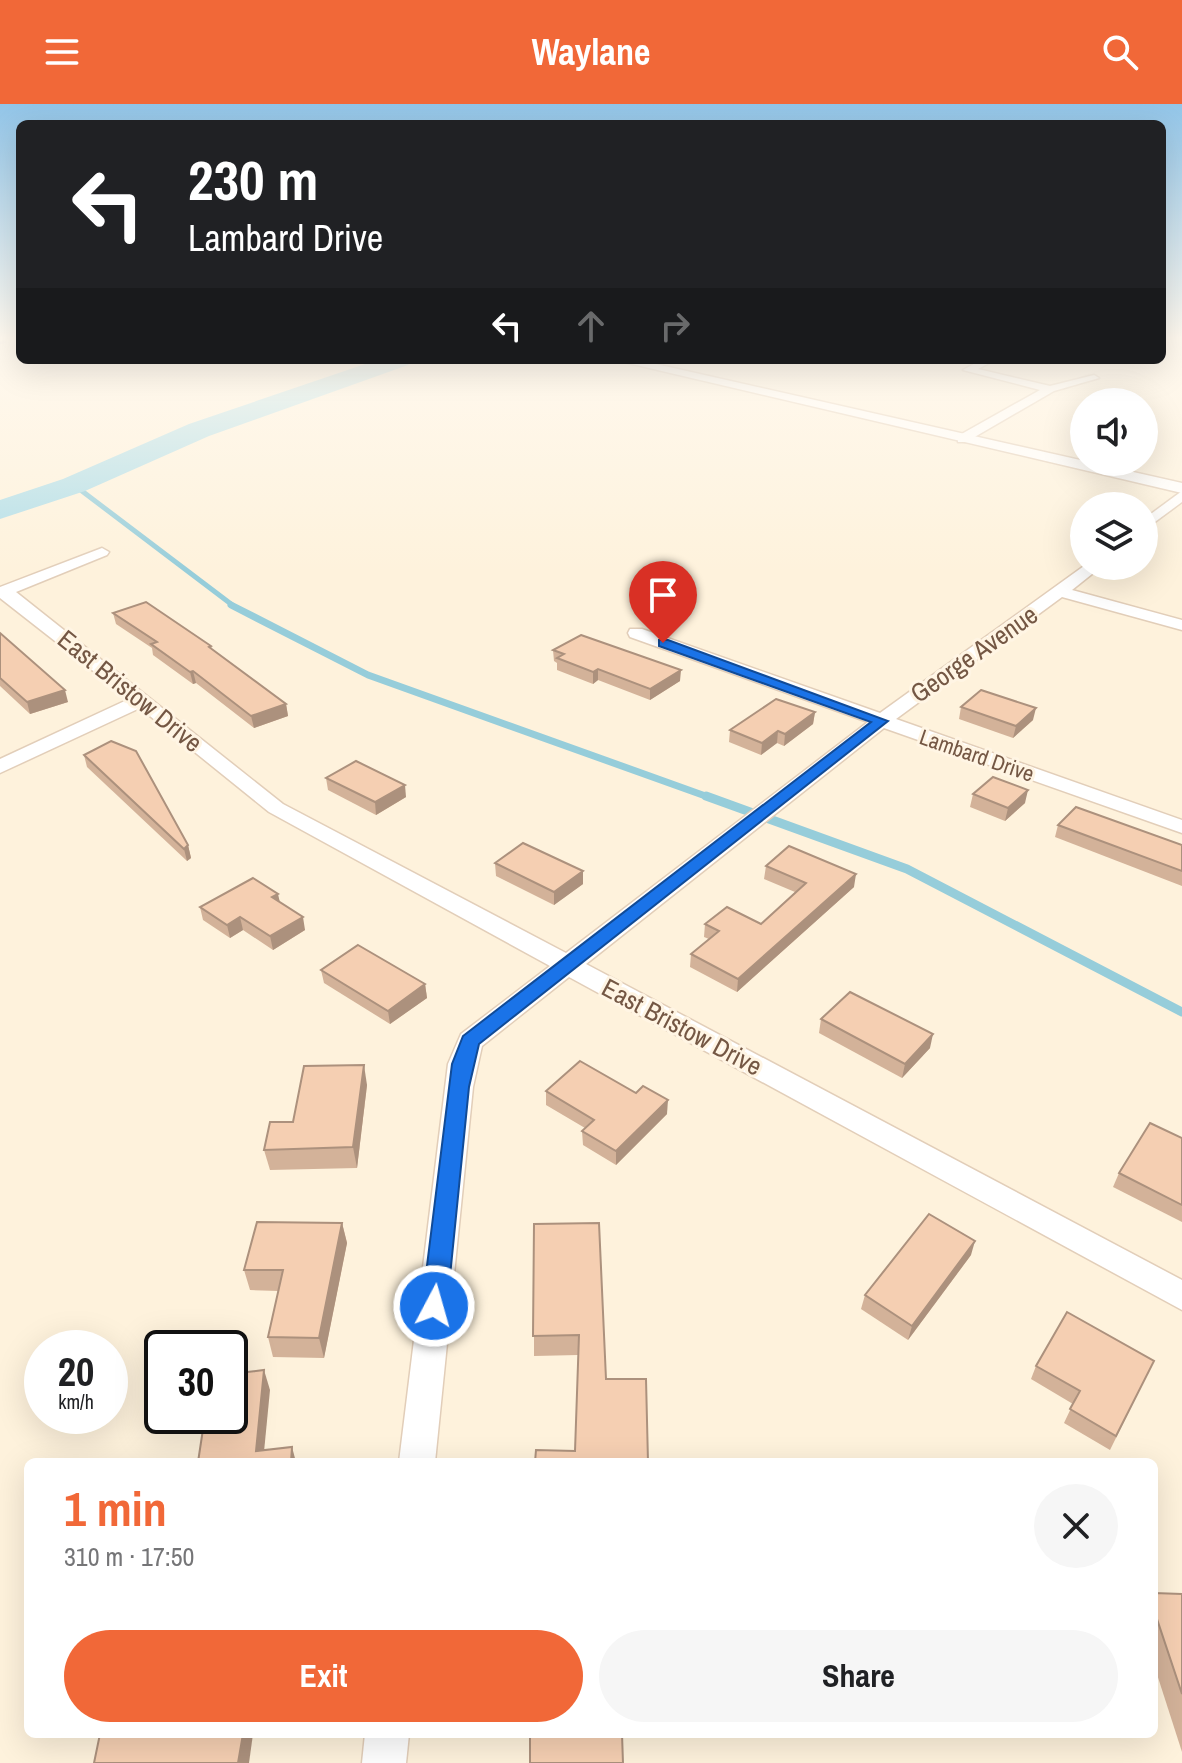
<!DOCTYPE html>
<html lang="en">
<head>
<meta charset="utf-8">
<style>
  :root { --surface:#fff; --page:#f6f6f6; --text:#202124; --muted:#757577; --accent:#f16838 }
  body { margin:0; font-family:"Archivo Narrow",sans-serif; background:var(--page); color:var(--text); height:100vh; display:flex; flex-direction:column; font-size:30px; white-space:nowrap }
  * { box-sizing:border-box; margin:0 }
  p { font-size:26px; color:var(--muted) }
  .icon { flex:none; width:44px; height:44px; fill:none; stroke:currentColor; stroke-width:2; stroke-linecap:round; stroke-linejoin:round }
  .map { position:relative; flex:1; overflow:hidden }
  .panel { position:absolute; left:24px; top:1354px; width:1134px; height:280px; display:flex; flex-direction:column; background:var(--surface); border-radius:12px; box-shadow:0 8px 32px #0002 }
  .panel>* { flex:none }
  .banner { position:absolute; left:16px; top:16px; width:1150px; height:244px; border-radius:12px; box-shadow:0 8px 32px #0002; background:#202124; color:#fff; overflow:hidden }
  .tools { position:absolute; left:1070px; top:284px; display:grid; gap:16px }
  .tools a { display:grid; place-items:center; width:88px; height:88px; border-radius:50%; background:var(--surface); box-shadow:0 8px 32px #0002; font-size:40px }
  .speed { position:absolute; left:24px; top:1226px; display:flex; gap:16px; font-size:40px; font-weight:700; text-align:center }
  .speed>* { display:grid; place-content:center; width:104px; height:104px; border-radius:50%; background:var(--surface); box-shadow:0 8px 32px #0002; line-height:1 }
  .speed small { font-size:20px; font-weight:400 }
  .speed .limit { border:4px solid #111; border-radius:12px; background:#fff; color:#111 }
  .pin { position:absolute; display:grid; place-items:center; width:68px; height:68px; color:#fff; margin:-82px -34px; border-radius:50% 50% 50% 0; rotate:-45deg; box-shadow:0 0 8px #0007 }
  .pin .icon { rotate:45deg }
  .me { position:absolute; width:88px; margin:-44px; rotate:6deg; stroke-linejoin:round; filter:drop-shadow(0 0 6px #0008) }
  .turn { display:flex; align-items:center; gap:28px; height:168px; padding:0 40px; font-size:36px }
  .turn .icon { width:104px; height:104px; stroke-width:2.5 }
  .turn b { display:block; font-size:56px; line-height:68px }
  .lanes { display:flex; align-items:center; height:76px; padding:0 40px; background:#0003; justify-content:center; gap:40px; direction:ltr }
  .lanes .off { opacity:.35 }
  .round { display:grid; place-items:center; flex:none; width:84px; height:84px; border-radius:42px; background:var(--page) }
  .overview { display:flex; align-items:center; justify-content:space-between; height:136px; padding:0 40px }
  h1 { font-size:48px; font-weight:700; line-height:60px; color:var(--accent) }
  .action { display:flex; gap:16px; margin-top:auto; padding:16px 40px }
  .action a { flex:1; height:92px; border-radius:48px; background:var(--accent); color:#fff; font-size:32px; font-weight:700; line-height:92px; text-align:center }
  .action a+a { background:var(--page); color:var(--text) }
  header { display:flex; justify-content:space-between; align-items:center; height:104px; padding:0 40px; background:var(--accent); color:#fff; font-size:36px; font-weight:700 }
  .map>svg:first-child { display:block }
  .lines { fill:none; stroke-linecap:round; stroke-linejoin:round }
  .stream-far2 { stroke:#96cdda; stroke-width:5 }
  .stream-far1 { stroke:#96cdda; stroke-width:7 }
  .stream { stroke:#96cdda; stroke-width:9 }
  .river { fill:#b1dee8; fill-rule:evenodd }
  .minor-casing { stroke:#e2ceb9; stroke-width:3 }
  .tertiary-casing { stroke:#e2ceb9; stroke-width:3 }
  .minor { fill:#fff; fill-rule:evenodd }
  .tertiary { fill:#fff; fill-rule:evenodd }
  .rail { stroke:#b49cc6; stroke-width:3; stroke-dasharray:6 4; stroke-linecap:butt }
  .wall { fill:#d3b299 }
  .shaded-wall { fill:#ac917d }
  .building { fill:#f5cfb2; stroke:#ac917d; stroke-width:2 }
  .route { fill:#1a73e8; stroke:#114b97; stroke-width:2 }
  .labels { text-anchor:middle; stroke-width:6; stroke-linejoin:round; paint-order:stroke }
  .far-street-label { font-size:22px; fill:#745744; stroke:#fff5e4 }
  .street-label { font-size:26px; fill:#745744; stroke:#fff5e4 }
</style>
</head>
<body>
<header><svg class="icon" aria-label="menu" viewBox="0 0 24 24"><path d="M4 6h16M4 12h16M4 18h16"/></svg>Waylane<svg class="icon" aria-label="search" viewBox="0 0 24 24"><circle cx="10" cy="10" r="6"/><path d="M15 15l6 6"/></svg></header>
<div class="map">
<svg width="1182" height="1659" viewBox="0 0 1182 1659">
  <rect width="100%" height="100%" fill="#fef2dc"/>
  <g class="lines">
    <path class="stream-far2" d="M74,381L235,503"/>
    <path class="stream-far1" d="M231,501L368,571L711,694"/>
    <path class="stream" d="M706,692L907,765L1182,908"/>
    <path class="river" d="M377,256H412L408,261L209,332L85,387L0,415V396L63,375L189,320Z"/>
    <g class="minor-casing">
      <g id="minor">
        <path d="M981,256H995L978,265L1050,282L1094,271L1099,274L1054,287L966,338H958V332L1040,286L963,266Z"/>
        <path d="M1182,387V398L1144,426V415Z"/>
        <path d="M102,444L109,448L107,451L16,488L283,700L566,849L868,618L630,533L628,529L630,525H642L880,609L1084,462H1102L1072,486L1182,516V526L1062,493L896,615L1182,716V729L884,624L586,860L1182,1176V1206L569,873L482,942L473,983L435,1358H399L448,960L461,930L550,862L269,708L140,604L0,669V655L129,595L0,494V483Z"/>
        <path d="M365,1630H409L406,1659H362Z"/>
      </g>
    </g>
    <g class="tertiary-casing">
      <path id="tertiary" d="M615,256H638L1182,379V389Z"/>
    </g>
    <use href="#minor" class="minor"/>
    <use href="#tertiary" class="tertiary"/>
    <path class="rail" d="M0,239L9,236"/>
  </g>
  <g class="wall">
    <path d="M113,509L211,542L212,545L286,600L288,612L254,624L196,579L193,580L153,551L152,544L116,520Z"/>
    <path d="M0,529L68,598L30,610L0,582Z"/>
    <path d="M553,546L680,577L650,596L598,576L593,580L557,566V559L554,557Z"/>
    <path d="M961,603L1033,616L1013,634L959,615Z"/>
    <path d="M815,608L813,620L784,642L777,639L761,651L729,638L730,626Z"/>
    <path d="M84,651L188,741L191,754L187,757L87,663Z"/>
    <path d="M326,674L406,693L376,711L328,686Z"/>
    <path d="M973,690L1025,699L1005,717L970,703Z"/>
    <path d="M1058,721L1182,741V782L1055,733Z"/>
    <path d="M495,759L583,767V780L554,801L496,772Z"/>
    <path d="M766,762L854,783L737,888L690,863L691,850L709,835L704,833L705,820H761L795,788L764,775Z"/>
    <path d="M280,798L305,826L273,846L243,826L230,834L203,816L200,803Z"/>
    <path d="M321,866L425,880L427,894L390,920L324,879Z"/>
    <path d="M821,915L930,944L902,974L819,929Z"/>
    <path d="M367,981L357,1064L270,1066L264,1046Z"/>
    <path d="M546,987L667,1010L616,1061L583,1041L582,1027L585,1024L546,1001Z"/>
    <path d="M1182,1034V1118L1113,1083L1119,1069Z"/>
    <path d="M342,1119L347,1139L324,1254L273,1253L268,1233L279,1187L250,1186L244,1166Z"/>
    <path d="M534,1120L606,1275L575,1347L578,1251L534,1252Z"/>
    <path d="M971,1151L908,1236L861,1205L865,1191Z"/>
    <path d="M1154,1257L1110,1346L1064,1319L1073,1300L1031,1275L1036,1262Z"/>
    <path d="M1154,1489L1182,1490V1648L1154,1561Z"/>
  </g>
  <g class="shaded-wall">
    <path d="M598,565V576L593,580V568Z"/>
    <path d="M681,566L680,577L650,596V585Z"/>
    <path d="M193,567L196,579L193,580L190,568Z"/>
    <path d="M65,586L68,598L30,610L27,598Z"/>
    <path d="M286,600L288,612L254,624L251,612Z"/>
    <path d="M1036,604L1033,616L1013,634L1016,622Z"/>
    <path d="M815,608L813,620L784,642L785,630Z"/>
    <path d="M778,627L777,639L761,651L762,639Z"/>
    <path d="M405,681L406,693L376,711L375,698Z"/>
    <path d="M1028,686L1025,699L1005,717L1008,704Z"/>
    <path d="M188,741L191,754L187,757L184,745Z"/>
    <path d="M583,767V780L554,801V788Z"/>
    <path d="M856,770L854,783L737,888L738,875Z"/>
    <path d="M278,790L281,803L272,793Z"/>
    <path d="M240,813L243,826L230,834L227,821Z"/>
    <path d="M303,813L305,826L273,846L270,832Z"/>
    <path d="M425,880L427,894L390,920L388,907Z"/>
    <path d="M933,930L930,944L902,974L905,960Z"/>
    <path d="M364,961L367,981L357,1064L353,1043Z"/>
    <path d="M668,996L667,1010L616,1061V1047Z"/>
    <path d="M342,1119L347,1139L324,1254L319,1234Z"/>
    <path d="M975,1137L971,1151L908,1236L912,1222Z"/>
    <path d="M264,1266L270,1286L263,1358L256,1347Z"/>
    <path d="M292,1343L296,1358H291Z"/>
    <path d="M243,1630H253L249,1659H238Z"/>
  </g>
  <g class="building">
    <path d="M146,498L211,542L209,543L286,600L251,612L193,567L190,568L151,540L157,538L113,509Z"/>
    <path d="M0,529L65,586L27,598L0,574Z"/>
    <path d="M581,531L681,566L650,585L598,565L593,568L557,554L564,550L553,546Z"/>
    <path d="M981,586L1036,604L1016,622L961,603Z"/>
    <path d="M776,595L815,608L785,630L778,627L762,639L730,626Z"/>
    <path d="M111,637L136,647L188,741L184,745L84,651Z"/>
    <path d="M356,657L405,681L375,698L326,674Z"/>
    <path d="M993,673L1028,686L1008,704L973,690Z"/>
    <path d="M1076,703L1182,741V767L1058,721Z"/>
    <path d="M523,739L583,767L554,788L495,759Z"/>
    <path d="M789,742L856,770L738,875L691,850L719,827L705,820L727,803L761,820L806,779L766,762Z"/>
    <path d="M253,774L278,790L272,793L303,813L270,832L240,813L227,821L200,803Z"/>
    <path d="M358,841L425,880L388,907L321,866Z"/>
    <path d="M850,888L933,930L905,960L821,915Z"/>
    <path d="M580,957L636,989L643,982L668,996L616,1047L582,1027L594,1016L546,987Z"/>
    <path d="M364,961L353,1043L264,1046L270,1018H293L304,962Z"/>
    <path d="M1150,1019L1182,1034V1101L1119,1069Z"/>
    <path d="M929,1110L975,1137L912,1222L865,1191Z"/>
    <path d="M257,1118L342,1119L319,1234L268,1233L283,1166H244Z"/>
    <path d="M599,1119L606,1275H646L648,1358H535L536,1346L575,1347L579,1231L533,1232L534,1120Z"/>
    <path d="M1067,1208L1154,1257L1116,1332L1070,1305L1080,1287L1036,1262Z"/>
    <path d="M264,1266L256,1347L292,1343L291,1358H198L205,1312H230V1270Z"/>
    <path d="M1154,1489L1182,1490V1590L1154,1506Z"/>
    <path d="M100,1630H243L238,1659H94Z"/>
    <path d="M530,1630H622L623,1659H530Z"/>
  </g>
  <linearGradient id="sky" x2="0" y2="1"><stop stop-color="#92c5e8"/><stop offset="0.5" stop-color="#fff9ef"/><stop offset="1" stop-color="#fff9ef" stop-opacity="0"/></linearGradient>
  <rect width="1182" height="468" fill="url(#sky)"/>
  <path class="route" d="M659,536H668L888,617L479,940L469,983L447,1202L443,1209L434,1213L426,1209L422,1202L452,960L463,932L871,618L659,542Z"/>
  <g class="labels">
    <g class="far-street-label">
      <text transform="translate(977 651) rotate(19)" y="8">Lambard Drive</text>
    </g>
    <g class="street-label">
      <text transform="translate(974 550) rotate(-35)" y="9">George Avenue</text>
      <text transform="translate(130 587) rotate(39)" y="9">East Bristow Drive</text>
      <text transform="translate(682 923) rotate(28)" y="9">East Bristow Drive</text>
    </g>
  </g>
</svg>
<div class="tools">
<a><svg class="icon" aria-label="sound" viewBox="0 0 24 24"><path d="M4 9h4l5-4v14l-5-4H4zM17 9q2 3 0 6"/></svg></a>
<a><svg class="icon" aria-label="layers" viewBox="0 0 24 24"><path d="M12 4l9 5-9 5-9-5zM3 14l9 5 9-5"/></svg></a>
</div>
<div class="speed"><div>20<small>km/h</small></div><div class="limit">30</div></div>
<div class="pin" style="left:663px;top:539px;background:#d93025"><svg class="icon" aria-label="arrive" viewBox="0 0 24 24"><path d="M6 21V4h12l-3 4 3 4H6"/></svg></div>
<svg class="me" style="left:434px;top:1202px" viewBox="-20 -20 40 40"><circle r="17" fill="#1a73e8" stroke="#fff" stroke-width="3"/><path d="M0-11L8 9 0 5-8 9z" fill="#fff"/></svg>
<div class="banner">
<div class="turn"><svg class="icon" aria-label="left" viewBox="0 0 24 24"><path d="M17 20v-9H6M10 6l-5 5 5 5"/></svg><div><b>230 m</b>Lambard Drive</div></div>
<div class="lanes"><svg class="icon" aria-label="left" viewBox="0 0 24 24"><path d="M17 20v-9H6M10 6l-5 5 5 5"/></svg><svg class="icon off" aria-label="ahead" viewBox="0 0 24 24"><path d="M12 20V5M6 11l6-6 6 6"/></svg><svg class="icon off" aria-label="right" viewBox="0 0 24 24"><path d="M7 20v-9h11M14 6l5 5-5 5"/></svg></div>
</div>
<section class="panel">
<div class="overview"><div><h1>1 min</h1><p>310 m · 17:50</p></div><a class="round"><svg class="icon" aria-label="close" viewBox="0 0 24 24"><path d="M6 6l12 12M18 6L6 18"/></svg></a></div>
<div class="action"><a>Exit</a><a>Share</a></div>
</section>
</div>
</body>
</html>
